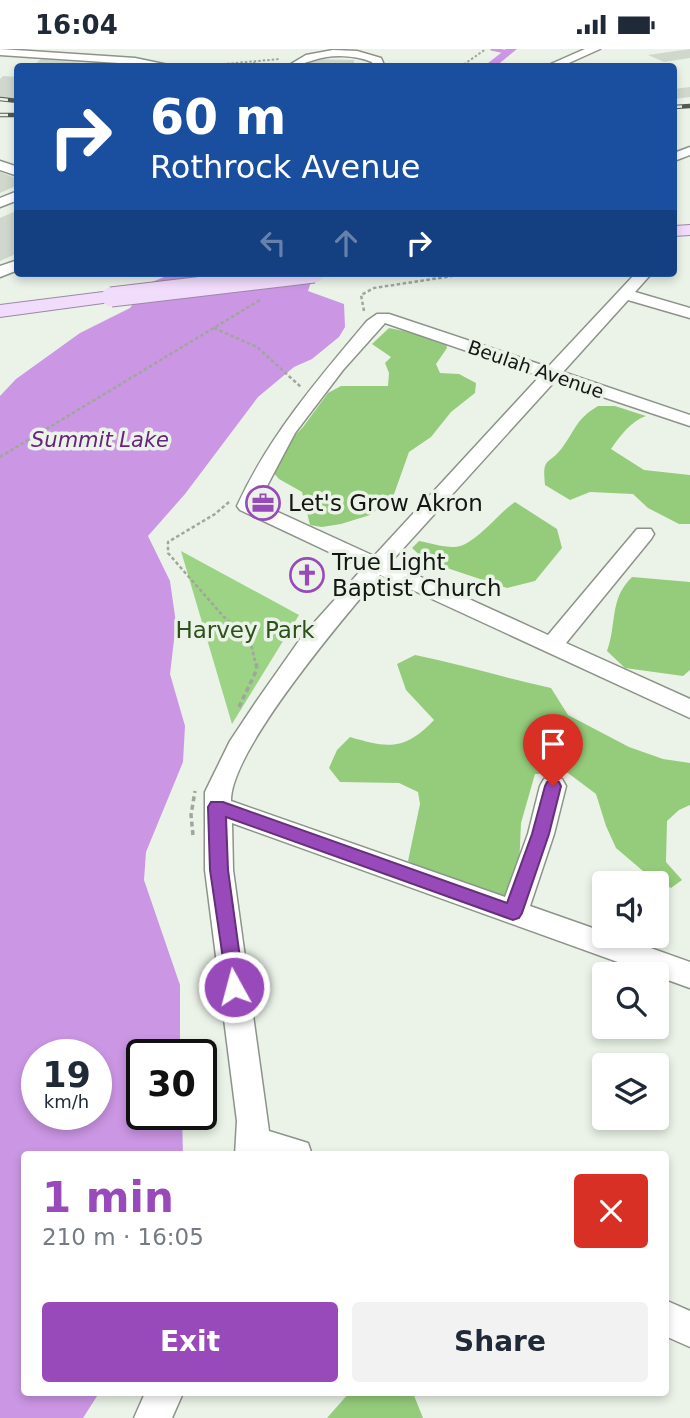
<!DOCTYPE html>
<html lang="en">
<head>
<meta charset="utf-8">
<style>
  :root { --surface:#fff; --page:#f2f2f3; --text:#1f2937; --muted:#747a83; --accent:#994aba }
  body { margin:0; font-family:"DejaVu Sans",sans-serif; background:var(--page); color:var(--text); height:100vh; display:flex; flex-direction:column; font-size:26px; white-space:nowrap }
  * { box-sizing:border-box; margin:0 }
  p { font-size:23px; color:var(--muted) }
  .icon { flex:none; width:38px; height:38px; fill:none; stroke:currentColor; stroke-width:2; stroke-linecap:round; stroke-linejoin:round }
  .map { position:relative; flex:1; overflow:hidden }
  .side { position:absolute; left:21px; top:1102px; width:648px; height:245px; display:flex; flex-direction:column; background:var(--surface); border-radius:7px; box-shadow:0 4px 10px #0003 }
  .side>* { flex:none }
  .banner { position:absolute; left:14px; top:14px; width:663px; height:214px; border-radius:7px; box-shadow:0 4px 10px #0003; background:#1a4fa0; color:#fff; overflow:hidden }
  .buttons { position:absolute; left:592px; top:822px; display:grid; gap:14px }
  .buttons a { display:grid; place-items:center; width:77px; height:77px; border-radius:7px; background:var(--surface); box-shadow:0 4px 10px #0003; font-size:35px }
  .speed { position:absolute; left:21px; top:990px; display:flex; gap:14px; font-size:35px; font-weight:700; text-align:center }
  .speed>* { display:grid; place-content:center; width:91px; height:91px; border-radius:50%; background:var(--surface); box-shadow:0 4px 10px #0003; line-height:1 }
  .speed small { font-size:18px; font-weight:400 }
  .speed .limit { border:4px solid #111; border-radius:10px; background:#fff; color:#111 }
  .pin { position:absolute; display:grid; place-items:center; width:60px; height:60px; color:#fff; margin:-72px -30px; border-radius:50% 50% 50% 0; rotate:-45deg; box-shadow:0 0 7px #0007 }
  .pin .icon { rotate:45deg }
  .me { position:absolute; width:77px; margin:-38px; rotate:353deg; stroke-linejoin:round; filter:drop-shadow(0 0 5px #0008) }
  .turn { display:flex; align-items:center; gap:24px; height:147px; padding:0 21px; font-size:32px }
  .turn .icon { width:91px; height:91px; stroke-width:2.5 }
  .turn b { display:block; font-size:49px; line-height:60px }
  .lanes { display:flex; align-items:center; height:66px; padding:0 21px; background:#0003; justify-content:center; gap:35px; direction:ltr }
  .lanes .off { opacity:.35 }
  .round { display:grid; place-items:center; flex:none; width:74px; height:74px; border-radius:7px; background:var(--page) }
  .overview { display:flex; align-items:center; justify-content:space-between; height:119px; padding:0 21px }
  h1 { font-size:42px; font-weight:600; line-height:52px; color:var(--accent) }
  .button { display:flex; gap:14px; margin-top:auto; padding:14px 21px }
  .button a { flex:1; height:80px; border-radius:7px; background:var(--accent); color:#fff; font-size:28px; font-weight:600; line-height:80px; text-align:center }
  .button a+a { background:var(--page); color:var(--text) }
  .status { display:flex; justify-content:space-between; align-items:center; height:49px; padding:0 35px; background:var(--surface); direction:ltr }
  .status svg { height:19px; fill:currentColor }
  .map>svg:first-child { display:block }
  .green { fill:#9cd384 }
  .forest { fill:#94cc7b }
  .water { fill:#cb96e4; fill-rule:evenodd }
  .lines { fill:none; stroke-linecap:round; stroke-linejoin:round }
  .stream { stroke:#cb96e4; stroke-width:3.5 }
  .canal { fill:#cb96e4; fill-rule:evenodd }
  .building { fill:#d0d8cd }
  .minor-casing { stroke:#8c9389; stroke-width:3 }
  .major-casing { stroke:#9d87a8; stroke-width:2 }
  .path-far2 { stroke:#a0a69d; stroke-width:2; stroke-dasharray:2.5 2; stroke-linecap:butt }
  .path-far1 { stroke:#a0a69d; stroke-width:2.5; stroke-dasharray:3.5 2.5; stroke-linecap:butt }
  .path { stroke:#a0a69d; stroke-width:3.5; stroke-dasharray:5 3.5; stroke-linecap:butt }
  .minor { fill:#fff; fill-rule:evenodd }
  .major { fill:#f1dcfb; fill-rule:evenodd }
  .rail-casing { stroke:#545852; stroke-width:4.5 }
  .rail { stroke:#ebf3e8; stroke-width:2.5; stroke-dasharray:8; stroke-linecap:butt }
  .major-bridge-casing { stroke:#9d87a8; stroke-width:21; stroke-linecap:butt }
  .major-bridge { stroke:#f1dcfb; stroke-width:19 }
  .route { fill:#994aba; stroke:#633079; stroke-width:2 }
  .labels { text-anchor:middle; stroke-width:7; stroke-linejoin:round; paint-order:stroke }
  .far-street-label { font-size:19px; fill:#131612; stroke:#ebf3e8 }
  .far-water-label { font-size:21px; font-style:italic; fill:#662480; stroke:#ebf3e8 }
  .poi-label { font-size:23px; fill:#131612; stroke:#ebf3e8; text-anchor:start }
  .park-label { font-size:23px; fill:#2d511b; stroke:#ebf3e8 }
</style>
</head>
<body>
<div class="status"><b>16:04</b><svg viewBox="0 0 49 12"><path d="M0 12V9h3v3zM5 12V6h3v6zM10 12V3h3v9zM15 12V0h3v12zM26 1h20v11H26zM47 4h2v5h-2z"/></svg></div>
<div class="map">
<svg width="690" height="1369" viewBox="0 0 690 1369">
  <rect width="100%" height="100%" fill="#ebf3e8"/>
  <path class="green" d="M181,502L299,566L232,675Z"/>
  <g class="forest">
    <path d="M389,279L419,285L446,294L447,299L436,315L440,324L459,325L476,334L475,344L451,363L431,388L409,403L393,448L370,466L341,475L322,478L310,476L302,443L279,430L272,422L280,402L303,378L328,344L341,337H388L389,324L385,314L391,308L372,295Z"/>
    <path d="M598,357H615L646,367C631,372 620,387 611,400L644,421L690,426V475H679L648,459L633,445L590,443L570,451L545,436C542,407 548,417 562,399C576,380 576,370 598,357Z"/>
    <path d="M515,453L557,480L562,499L535,532L507,539L426,512L412,499L419,492C430,494 442,498 453,498C473,499 497,465 515,453Z"/>
    <path d="M632,528L690,533V621L683,627L625,619L607,602C617,575 609,550 632,528Z"/>
    <path d="M415,606C461,615 505,629 551,639L568,666L629,698L663,710L690,714V756L679,761L667,772L666,813L682,831L671,839L643,822L616,799L606,777L596,745L568,724L535,725L521,774L519,819L504,848L441,830L408,812L420,755L418,743L399,734L340,733L329,719L337,701L350,688C387,699 405,702 434,671L406,641L397,615Z"/>
    <path d="M349,1344H413L423,1369H327Z"/>
  </g>
  <path class="water" d="M174,224H314L308,242L344,255L345,278L339,288L312,310L294,318L258,348L185,445L148,487L170,532L176,574L170,625L185,677L183,713L146,803L144,831L180,936V1006H142V1066H182L183,1106H24V1344H99L83,1369H0V347L16,330L80,284L130,259L147,235ZM37,1006H96V1066H37Z"/>
  <g class="lines">
    <path class="stream" d="M492,0L507,3"/>
    <path class="canal" d="M506,0H517L495,18H483Z"/>
  </g>
  <g class="building">
    <path d="M690,0V9L664,13L648,6Z"/>
    <path d="M41,10L106,16V18H32Z"/>
    <path d="M311,10L354,11V18H310Z"/>
    <path d="M3,27L18,28V50L0,48V30Z"/>
    <path d="M690,38V48L674,50V43L677,42L674,40Z"/>
    <path d="M0,123L18,130V136L0,144Z"/>
    <path d="M18,161V204L0,212V169Z"/>
  </g>
  <g class="lines">
    <g class="minor-casing">
      <g id="minor">
        <path d="M0,0L135,9L178,18L0,6Z"/>
        <path d="M585,0H600L560,18H544Z"/>
        <path d="M333,1L357,2L381,9L385,18H373L372,13C354,6 332,5 314,11C303,14 297,18 286,18L306,6Z"/>
        <path d="M690,98V106L674,112V104Z"/>
        <path d="M0,112L18,118V127L0,121Z"/>
        <path d="M18,142V151L0,158V149Z"/>
        <path d="M18,211V221L0,228V217Z"/>
        <path d="M636,224H652L635,243L690,259V269L628,251L563,323L690,366V377L555,332L390,514L548,586L637,480H651L654,485L651,490L566,594L690,650V669L380,526C345,567 230,702 231,752L505,848L528,785L540,737L544,730L553,727L562,730L566,737L554,785L530,857L604,883V887H617L690,913V939L232,774L233,821L269,1082L308,1094L312,1106H235L237,1072L205,821V743L230,692L258,650L303,586L363,519L240,461L237,457C269,387 318,330 367,272L377,265H389L548,318ZM385,274L540,327L374,507L258,454L295,384L343,321Z"/>
        <path d="M665,1251L690,1262V1298L665,1287Z"/>
        <path d="M145,1344H183L172,1369H134Z"/>
      </g>
    </g>
    <g class="major-casing">
      <g id="major">
        <path d="M690,176V186L674,187V177Z"/>
        <path d="M111,242L121,248L118,252L0,268V256Z"/>
      </g>
    </g>
    <g class="path-far2">
      <path d="M253,14L275,18"/>
      <path d="M191,18L280,10"/>
      <path d="M460,18L486,0"/>
    </g>
    <g class="path-far1">
      <path d="M364,262L361,246L374,239L472,224"/>
      <path d="M214,279L257,298L302,339"/>
      <path d="M0,408L260,251"/>
      <path d="M229,453L215,465L168,493V504L223,567L250,591L256,616"/>
    </g>
    <g class="path">
      <path d="M239,658L257,620L256,614"/>
      <path d="M193,786L191,766L195,742"/>
    </g>
    <use href="#minor" class="minor"/>
    <use href="#major" class="major"/>
    <g class="rail-casing">
      <g id="rail">
        <path d="M0,50L18,52"/>
        <path d="M674,58L690,57"/>
        <path d="M0,66H18"/>
      </g>
    </g>
    <use href="#rail" class="rail"/>
    <g class="major-bridge-casing">
      <path id="major-bridge" d="M111,248L314,224"/>
    </g>
    <use href="#major-bridge" class="major-bridge"/>
  </g>
  <path class="route" d="M553,731L559,733L561,737L549,785L522,864L519,869L513,871L226,768L228,821L244,938L241,944L234,947L228,944L210,821L208,758L211,753H223L507,854L532,785L545,737L547,733Z"/>
  <defs>
    <g id="office-ring" transform="scale(1.75)"><circle r="9.5" fill="#ebf3e8" stroke="#994aba" stroke-width="1.5"/><path d="M-6-3h4V-5.5h4V-3h4V5H-6ZM-1-4.5V-3h2v-1.5ZM-6 0V1H6V0Z" fill="#994aba"/></g>
    <g id="church-ring" transform="scale(1.75)"><circle r="9.5" fill="#ebf3e8" stroke="#994aba" stroke-width="1.5"/><path d="M-1.2-6h2.4v3.5h3.3v2.4h-3.3V6h-2.4V-.1h-3.3v-2.4h3.3Z" fill="#994aba"/></g>
  </defs>
  <g fill-rule="evenodd">
    <use href="#office-ring" x="263" y="454"/>
    <use href="#church-ring" x="307" y="526"/>
  </g>
  <g class="labels">
    <g class="far-street-label">
      <text transform="translate(536 320) rotate(19)" y="7">Beulah Avenue</text>
    </g>
    <g class="far-water-label">
      <text x="100" y="398">Summit Lake</text>
    </g>
    <g class="poi-label">
      <text x="288" y="462">Let's Grow Akron</text>
      <text x="332" y="521">True Light<tspan x="332" dy="26">Baptist Church</tspan></text>
    </g>
    <g class="park-label">
      <text x="245" y="589">Harvey Park</text>
    </g>
  </g>
</svg>
<div class="buttons">
<a><svg class="icon" aria-label="sound" viewBox="0 0 24 24"><path d="M4 9h4l5-4v14l-5-4H4zM17 9q2 3 0 6"/></svg></a>
<a><svg class="icon" aria-label="search" viewBox="0 0 24 24"><circle cx="10" cy="10" r="6"/><path d="M15 15l6 6"/></svg></a>
<a><svg class="icon" aria-label="layers" viewBox="0 0 24 24"><path d="M12 4l9 5-9 5-9-5zM3 14l9 5 9-5"/></svg></a>
</div>
<div class="speed"><div>19<small>km/h</small></div><div class="limit">30</div></div>
<div class="pin" style="left:553px;top:737px;background:#d93025"><svg class="icon" aria-label="arrive" viewBox="0 0 24 24"><path d="M6 21V4h12l-3 4 3 4H6"/></svg></div>
<svg class="me" style="left:234px;top:938px" viewBox="-20 -20 40 40"><circle r="17" fill="#994aba" stroke="#fff" stroke-width="3"/><path d="M0-11L8 9 0 5-8 9z" fill="#fff"/></svg>
<div class="banner">
<div class="turn"><svg class="icon" aria-label="right" viewBox="0 0 24 24"><path d="M7 20v-9h11M14 6l5 5-5 5"/></svg><div><b>60 m</b>Rothrock Avenue</div></div>
<div class="lanes"><svg class="icon off" aria-label="left" viewBox="0 0 24 24"><path d="M17 20v-9H6M10 6l-5 5 5 5"/></svg><svg class="icon off" aria-label="ahead" viewBox="0 0 24 24"><path d="M12 20V5M6 11l6-6 6 6"/></svg><svg class="icon" aria-label="right" viewBox="0 0 24 24"><path d="M7 20v-9h11M14 6l5 5-5 5"/></svg></div>
</div>
<section class="side">
<div class="overview"><div><h1>1 min</h1><p>210 m · 16:05</p></div><a class="round" style="background:#d93025;color:#fff"><svg class="icon" aria-label="close" viewBox="0 0 24 24"><path d="M6 6l12 12M18 6L6 18"/></svg></a></div>
<div class="button"><a>Exit</a><a>Share</a></div>
</section>
</div>
</body>
</html>
